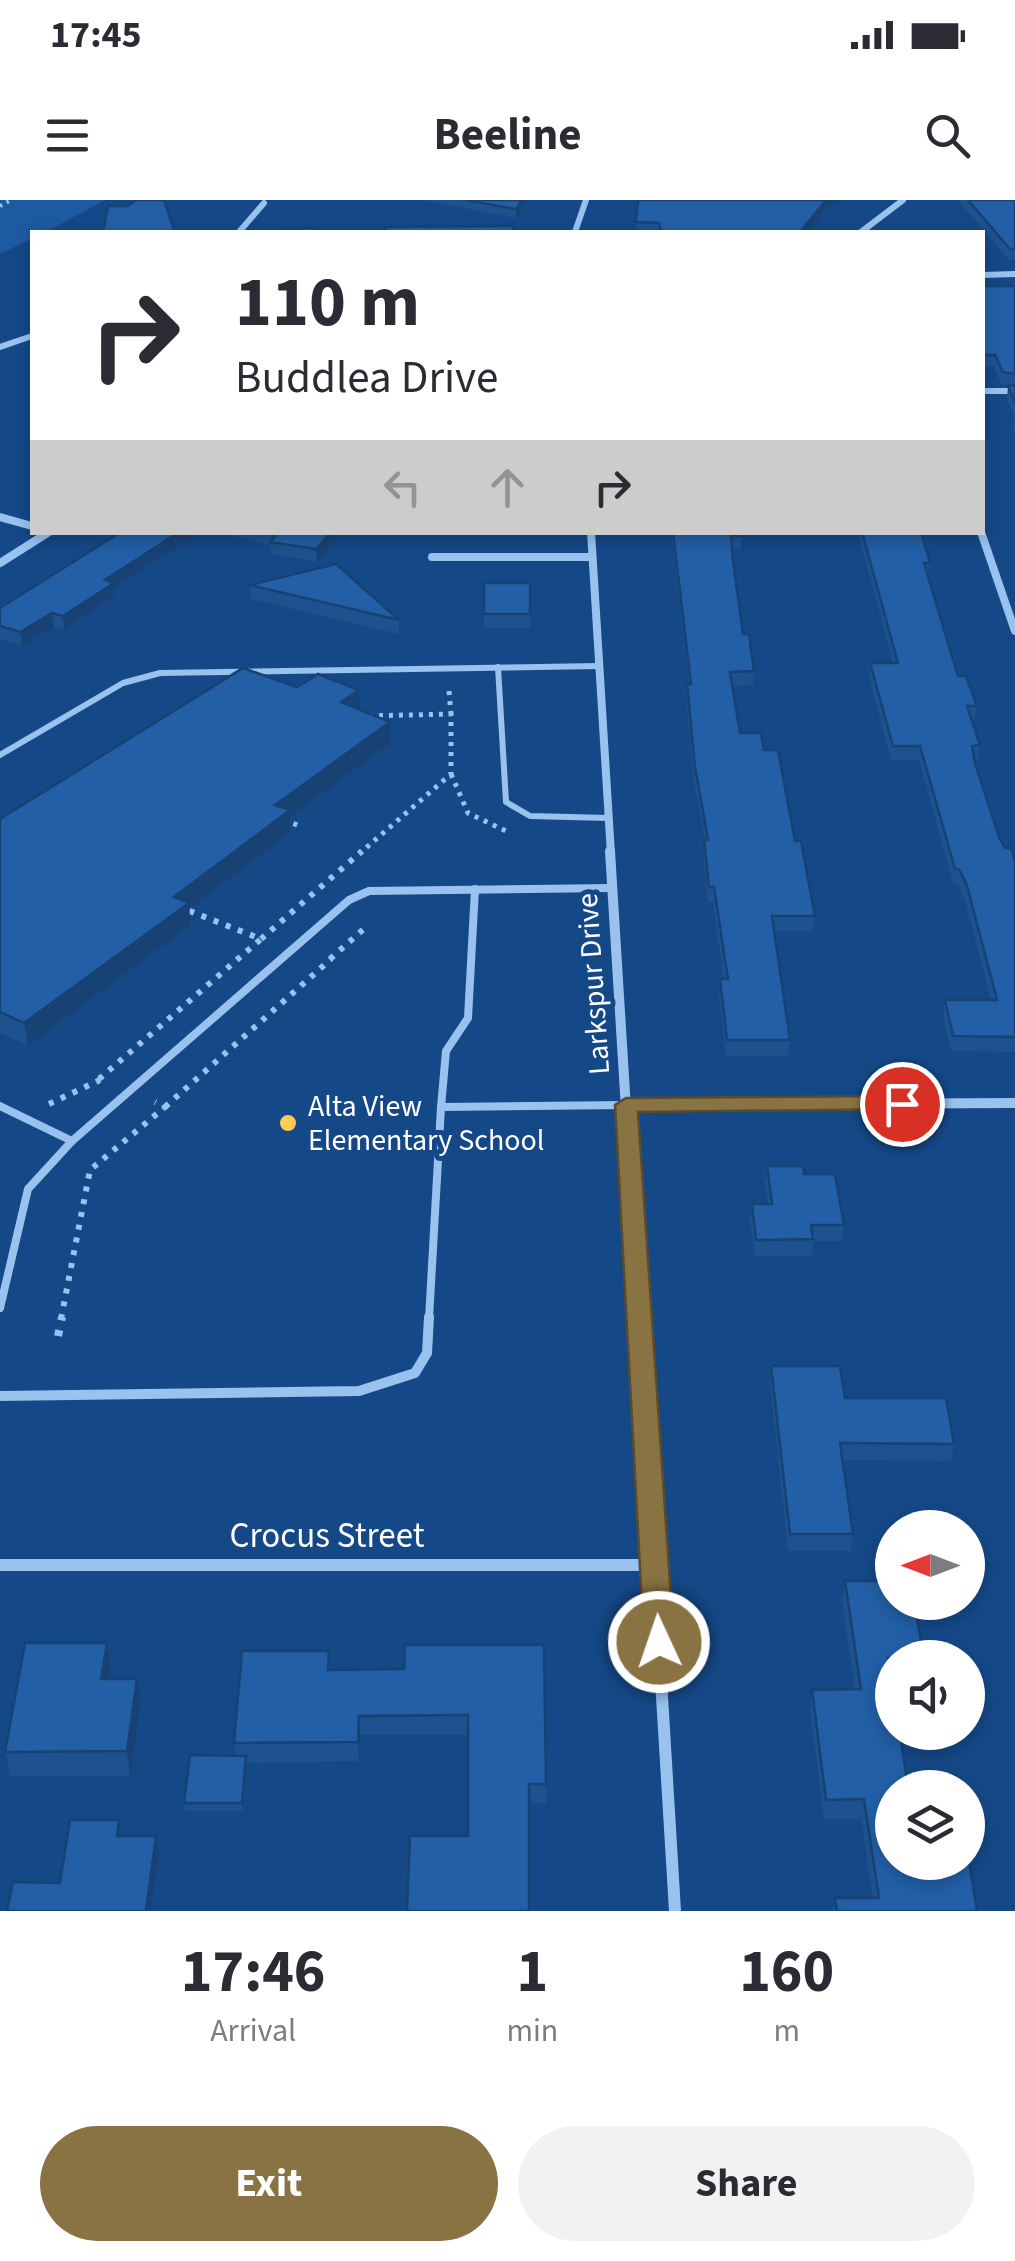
<!DOCTYPE html>
<html lang="en">
<head>
<meta charset="utf-8">
<style>
  :root { --surface:#fff; --page:#f2f2f3; --text:#2b2b33; --muted:#7c7c81; --accent:#8a7343 }
  body { margin:0; font-family:"Source Sans 3",sans-serif; background:var(--page); color:var(--text); height:100vh; display:flex; flex-direction:column; font-size:38px; white-space:nowrap }
  * { box-sizing:border-box; margin:0 }
  p { font-size:32px; color:var(--muted) }
  .icon { flex:none; width:55px; height:55px; fill:none; stroke:currentColor; stroke-width:2; stroke-linecap:round; stroke-linejoin:round }
  .map { position:relative; height:1711px; overflow:hidden }
  .drawer { display:flex; flex-direction:column; background:var(--surface); flex:1 }
  .drawer>* { flex:none }
  .banner { position:absolute; left:30px; top:30px; width:955px; height:305px; border-radius:0px; box-shadow:0 5px 15px #0003; background:#fff; color:var(--text); overflow:hidden }
  .needle { width:65px; rotate:270deg }
  .buttons { position:absolute; left:875px; top:1310px; display:grid; gap:20px }
  .buttons a { display:grid; place-items:center; width:110px; height:110px; border-radius:50%; background:var(--surface); box-shadow:0 5px 15px #0003; font-size:50px }
  .pin { position:absolute; display:grid; place-items:center; width:85px; height:85px; color:#fff; margin:-42px; border:5px solid #fff; border-radius:50%; box-shadow:0 2px 10px #0007 }
  .me { position:absolute; width:110px; margin:-55px; rotate:357deg; stroke-linejoin:round; filter:drop-shadow(0 0 8px #0008) }
  .turn { display:flex; align-items:center; gap:35px; height:210px; padding:0 40px; font-size:45px }
  .turn .icon { width:130px; height:130px; stroke-width:2.5 }
  .turn b { display:block; font-size:70px; line-height:85px }
  .lanes { display:flex; align-items:center; height:95px; padding:0 40px; background:#0003; justify-content:center; gap:50px; direction:ltr }
  .lanes .off { opacity:.35 }
  .eta { display:flex; justify-content:space-evenly; align-items:center; height:170px; text-align:center }
  .eta b { font-size:60px; font-weight:700; line-height:70px }
  .action { display:flex; gap:20px; margin-top:auto; padding:20px 40px }
  .action a { flex:1; height:115px; border-radius:60px; background:var(--accent); color:#fff; font-size:40px; font-weight:700; line-height:115px; text-align:center }
  .action a+a { background:var(--page); color:var(--text) }
  .status { display:flex; justify-content:space-between; align-items:center; height:70px; padding:0 50px; background:var(--surface); direction:ltr }
  .status svg { height:28px; fill:currentColor }
  header { display:flex; justify-content:space-between; align-items:center; height:130px; padding:0 40px; background:var(--surface); font-size:45px; font-weight:700 }
  .map>svg:first-child { display:block }
  .green { fill:#1c5aa1 }
  .lines { fill:none; stroke-linecap:round; stroke-linejoin:round }
  .path-far3 { stroke:#99c2ef; stroke-width:4; stroke-dasharray:2.5 5; stroke-linecap:butt }
  .path-far2 { stroke:#99c2ef; stroke-width:5; stroke-dasharray:4 6; stroke-linecap:butt }
  .path-far1 { stroke:#99c2ef; stroke-width:6; stroke-dasharray:5 8; stroke-linecap:butt }
  .path { stroke:#99c2ef; stroke-width:8; stroke-dasharray:6 10; stroke-linecap:butt }
  .service-far2 { stroke:#99c2ef; stroke-width:6 }
  .service-far1 { stroke:#99c2ef; stroke-width:8 }
  .service { stroke:#99c2ef; stroke-width:10 }
  .minor-far3 { stroke:#99c2ef; stroke-width:6 }
  .minor-far2 { stroke:#99c2ef; stroke-width:8 }
  .minor-far1 { stroke:#99c2ef; stroke-width:10 }
  .minor { stroke:#99c2ef; stroke-width:12 }
  .wall { fill:#1d528f }
  .shaded-wall { fill:#184274 }
  .building { fill:#225fa6; stroke:#184274; stroke-width:2.5 }
  .route { fill:#8a7343; stroke:#5a4b2c; stroke-width:2.5 }
  .poi-dot { fill:#ffcb57; stroke:#144887; stroke-width:4 }
  .labels { text-anchor:middle; stroke-width:10; stroke-linejoin:round; paint-order:stroke }
  .street-label { font-size:30px; fill:#fff; stroke:#144887 }
  .poi-label { font-size:30px; fill:#fff; stroke:#144887; text-anchor:start }
  .near-street-label { font-size:35px; fill:#fff; stroke:#144887 }
</style>
</head>
<body>
<div class="status"><b>17:45</b><svg viewBox="0 0 49 12"><path d="M0 12V9h3v3zM5 12V6h3v6zM10 12V3h3v9zM15 12V0h3v12zM26 1h20v11H26zM47 4h2v5h-2z"/></svg></div>
<header><svg class="icon" aria-label="menu" viewBox="0 0 24 24"><path d="M4 6h16M4 12h16M4 18h16"/></svg>Beeline<svg class="icon" aria-label="search" viewBox="0 0 24 24"><circle cx="10" cy="10" r="6"/><path d="M15 15l6 6"/></svg></header>
<div class="map">
<svg width="1015" height="1711" viewBox="0 0 1015 1711">
  <rect width="100%" height="100%" fill="#144887"/>
  <path class="green" d="M0,0H105L46,32H32V39L0,54Z"/>
  <g class="lines">
    <path class="path-far3" d="M0,6L11,0"/>
    <g class="path-far2">
      <path d="M449,491L451,514"/>
      <path d="M451,574L468,613L506,631"/>
      <path d="M284,620L300,626"/>
      <path d="M359,654L451,574V514L364,516"/>
    </g>
    <g class="path-far1">
      <path d="M261,739L362,651"/>
      <path d="M330,759L367,726"/>
      <path d="M99,879L261,739L182,708"/>
      <path d="M49,904L100,880"/>
      <path d="M165,907L331,759"/>
      <path d="M61,1119L90,970L165,907L155,902"/>
    </g>
    <path class="path" d="M58,1136L62,1117"/>
    <g class="service-far2">
      <path d="M498,467L506,602L530,616L608,618"/>
      <path d="M0,555L123,483L160,473L599,466"/>
    </g>
    <g class="service-far1">
      <path d="M0,906L72,941"/>
      <path d="M441,907L446,851L468,818L475,689"/>
      <path d="M0,1108L28,989L72,941L349,700L369,691L612,688"/>
      <path d="M429,1119L441,907L626,905"/>
    </g>
    <path class="service" d="M0,1196L359,1191L415,1173L427,1153L429,1117"/>
    <g class="minor-far3">
      <path d="M239,32L264,3"/>
      <path d="M575,32L586,0"/>
      <path d="M861,32L903,0"/>
      <path d="M982,75L1015,74"/>
      <path d="M0,147L32,136"/>
      <path d="M982,191H1015"/>
    </g>
    <g class="minor-far2">
      <path d="M0,317L32,326"/>
      <path d="M591,332L611,654"/>
      <path d="M981,332L1015,431"/>
      <path d="M432,357H592"/>
      <path d="M0,363L49,332"/>
    </g>
    <g class="minor-far1">
      <path d="M610,651L639,1119"/>
      <path d="M626,905L1015,903"/>
    </g>
    <g class="minor">
      <path d="M639,1117L675,1711"/>
      <path d="M0,1365H654"/>
    </g>
  </g>
  <g class="wall">
    <path d="M422,0H528L516,18Z"/>
    <path d="M638,0H840L829,6L808,32H635Z"/>
    <path d="M958,0H1015V60H1009Z"/>
    <path d="M982,86H1015V234L1012,226L1014,216L1007,198L1008,186H1012L1001,184L994,166H982Z"/>
    <path d="M121,332H200L114,388L115,396L64,430L54,427L22,446L0,439V408Z"/>
    <path d="M217,332H343L317,362L271,354V346Z"/>
    <path d="M671,332H742L741,349H732L743,434L754,471L753,485L732,486L740,533L764,550L795,641L815,716L813,731H774L790,840L788,856H726L719,794L720,779H724L713,702H708L703,655L705,640L694,582L686,498L687,484H689Z"/>
    <path d="M858,332H921L930,363L928,376L958,476L977,506L975,519L972,520L980,545L978,559H975L999,637L1005,648L1015,661V852L951,851L943,815L945,800H991L965,700L957,683H953L919,560H891L869,477L870,463H893Z"/>
    <rect x="484" y="383" width="46" height="45"/>
    <path d="M250,385L399,420V434L251,399Z"/>
    <path d="M360,510L391,543L290,617L291,632L189,709L191,725L28,846L0,833V619Z"/>
    <path d="M767,966L804,974L844,1025L842,1041H813L812,1056H755L750,1021L752,1004H768L765,983Z"/>
    <path d="M771,1166L954,1244L951,1261L842,1260L853,1334L851,1351H788L770,1183Z"/>
    <path d="M845,1381L892,1458V1478H891L892,1662L977,1711H833L835,1698H873L861,1619H824L810,1510L812,1490L855,1489L842,1401Z"/>
    <path d="M107,1443L111,1467L109,1479L141,1503L130,1576H10L5,1552Z"/>
    <path d="M405,1445L546,1584V1603H529L468,1636V1535H360L359,1561L247,1563L243,1611H185L184,1603L236,1555L234,1543L330,1470L404,1469Z"/>
  </g>
  <g class="shaded-wall">
    <path d="M522,0H528L516,18V9Z"/>
    <path d="M826,0H840L829,6L808,32H800Z"/>
    <path d="M179,332H200L114,388L115,396L64,430L63,416L105,380Z"/>
    <path d="M331,332H343L317,362L316,349Z"/>
    <path d="M52,413L54,427L22,446L20,432Z"/>
    <path d="M359,490L360,511L341,502Z"/>
    <path d="M390,522L391,543L290,617L291,632L189,709L191,725L28,846L24,823L174,697L275,605Z"/>
    <path d="M107,1443L111,1467L105,1503L101,1479Z"/>
    <path d="M137,1479L141,1503L130,1576L127,1551Z"/>
    <path d="M359,1516L360,1535L359,1561L358,1542Z"/>
    <path d="M246,1556L247,1564L243,1611L242,1603Z"/>
    <path d="M156,1636L159,1653L151,1711H146Z"/>
  </g>
  <g class="building">
    <path d="M136,0H164L175,32H103L108,6H128Z"/>
    <path d="M465,0H522L516,9Z"/>
    <path d="M638,0H826L800,32H661L659,23L636,22Z"/>
    <path d="M968,0H1015V49H1010Z"/>
    <path d="M513,26V32H386L385,27Z"/>
    <path d="M315,28L314,32H280V29Z"/>
    <path d="M982,86H1015V174L1003,172L995,155H982Z"/>
    <path d="M1015,185V203L1008,186Z"/>
    <path d="M121,332H179L105,380L114,383L63,416L52,413L20,432L0,426V408Z"/>
    <path d="M265,332H331L316,349L270,342L276,335Z"/>
    <path d="M673,332H742V336H731L733,361L743,434H749L754,471L730,472L740,533H761L764,550H778L795,641H801L815,716H772L790,840H727L720,779H728L714,687H709L704,640H708L695,567L687,484H691Z"/>
    <path d="M862,332H921L930,363H924L958,476H966L977,506H967L980,545L972,546L975,563L999,637L1005,648H1011L1015,661V837L953,836L945,800H997L967,686L959,669H955L920,546H893L870,463H898Z"/>
    <path d="M336,364L399,420L250,385Z"/>
    <rect x="484" y="383" width="46" height="31"/>
    <path d="M243,468L297,487L318,474L359,490L341,502L390,522L275,605L290,610L174,697L189,703L24,823L0,812V619Z"/>
    <path d="M767,966H803L804,974H835L844,1025H811L813,1039L756,1040L752,1004H772Z"/>
    <path d="M771,1166H840L845,1198H946L954,1244L840,1243L853,1334H790Z"/>
    <path d="M845,1381H892V1402H914L924,1458H888L892,1488V1532H900L908,1588H892V1662H968V1655L977,1711H837L835,1698H879L864,1599L826,1600L812,1490L861,1489Z"/>
    <path d="M25,1443H107L101,1479H137L127,1551L5,1552Z"/>
    <path d="M405,1445H544L546,1584H529V1711H407L410,1636H468V1515L359,1516L358,1542L234,1543L242,1451H329L328,1470L404,1469Z"/>
    <path d="M190,1555L246,1556L242,1603H184Z"/>
    <path d="M70,1620H119L117,1636H156L146,1711H7L13,1682L60,1683Z"/>
  </g>
  <path class="route" d="M902,896L910,899L914,904L910,909L638,912L674,1442L669,1451L659,1454L648,1451L644,1442L615,905L626,898Z"/>
  <circle class="poi-dot" cx="288" cy="923" r="10"/>
  <g class="labels">
    <g class="street-label">
      <text transform="translate(593 784) rotate(-94)" y="10">Larkspur Drive</text>
    </g>
    <g class="poi-label">
      <text x="308" y="916">Alta View<tspan x="308" dy="34">Elementary School</tspan></text>
    </g>
    <g class="near-street-label">
      <text x="327" y="1347">Crocus Street</text>
    </g>
  </g>
</svg>
<div class="buttons">
<a><svg class="needle" viewBox="-14 -14 28 28"><path d="M0-13l5 13h-10z" fill="#e53935"/><path d="M0 13l5-13h-10z" fill="#7c7c81"/></svg></a>
<a><svg class="icon" aria-label="sound" viewBox="0 0 24 24"><path d="M4 9h4l5-4v14l-5-4H4zM17 9q2 3 0 6"/></svg></a>
<a><svg class="icon" aria-label="layers" viewBox="0 0 24 24"><path d="M12 4l9 5-9 5-9-5zM3 14l9 5 9-5"/></svg></a>
</div>
<div class="pin" style="left:902px;top:904px;background:#d93025"><svg class="icon" aria-label="arrive" viewBox="0 0 24 24"><path d="M6 21V4h12l-3 4 3 4H6"/></svg></div>
<svg class="me" style="left:659px;top:1442px" viewBox="-20 -20 40 40"><circle r="17" fill="#8a7343" stroke="#fff" stroke-width="3"/><path d="M0-11L8 9 0 5-8 9z" fill="#fff"/></svg>
<div class="banner">
<div class="turn"><svg class="icon" aria-label="right" viewBox="0 0 24 24"><path d="M7 20v-9h11M14 6l5 5-5 5"/></svg><div><b>110 m</b>Buddlea Drive</div></div>
<div class="lanes"><svg class="icon off" aria-label="left" viewBox="0 0 24 24"><path d="M17 20v-9H6M10 6l-5 5 5 5"/></svg><svg class="icon off" aria-label="ahead" viewBox="0 0 24 24"><path d="M12 20V5M6 11l6-6 6 6"/></svg><svg class="icon" aria-label="right" viewBox="0 0 24 24"><path d="M7 20v-9h11M14 6l5 5-5 5"/></svg></div>
</div>
</div>
<section class="drawer">
<div class="eta">
<div><b>17:46</b><p>Arrival</p></div>
<div><b>1</b><p>min</p></div>
<div><b>160</b><p>m</p></div>
</div>
<div class="action"><a>Exit</a><a>Share</a></div>
</section>
</body>
</html>
